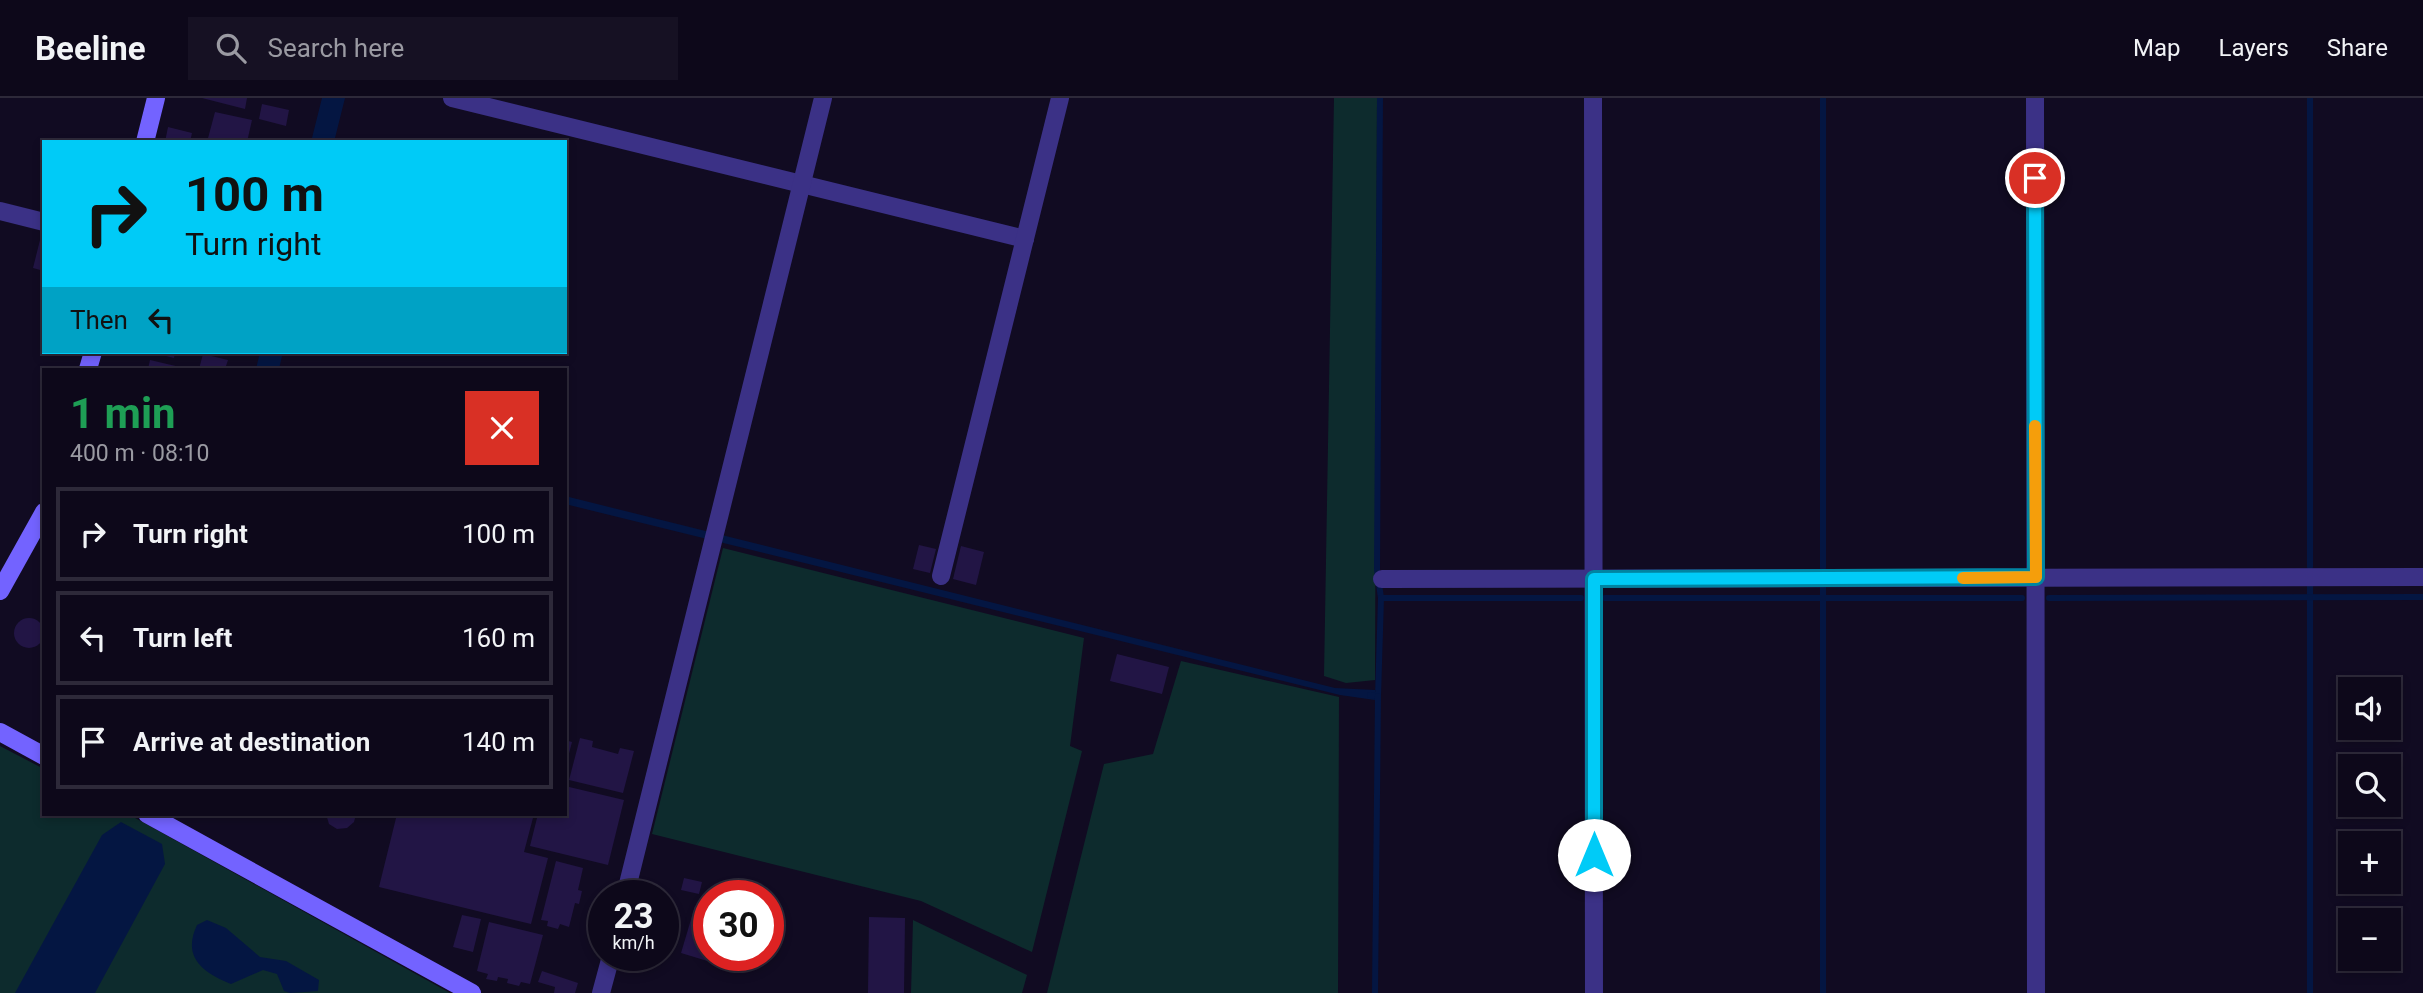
<!DOCTYPE html>
<html lang="en">
<head>
<meta charset="utf-8">
<style>
  :root { --surface:#0d081a; --page:#161123; --text:#f1f3f6; --muted:#9a9aa2; --line:#2d2939 }
  body { margin:0; font-family:Roboto,sans-serif; background:var(--page); color:var(--text); height:100vh; display:flex; flex-direction:column; font-size:26px; white-space:nowrap }
  * { box-sizing:border-box; margin:0 }
  p { font-size:23px; color:var(--muted) }
  .icon { flex:none; width:38px; height:38px; fill:none; stroke:currentColor; stroke-width:2; stroke-linecap:round; stroke-linejoin:round }
  .map { position:relative; flex:1; overflow:hidden }
  .sheet { position:absolute; left:42px; top:270px; width:525px; height:448px; display:flex; flex-direction:column; background:var(--surface); border-radius:0px; box-shadow:0 4px 10px #0003,0 0 0 2px var(--line) }
  .sheet>* { flex:none }
  .banner { position:absolute; left:42px; top:42px; width:525px; height:214px; border-radius:0px; box-shadow:0 4px 10px #0003,0 0 0 2px var(--line); background:#00cbf7; color:#111; overflow:hidden }
  .fabs { position:absolute; left:2338px; top:579px; display:grid; gap:14px }
  .fabs a { display:grid; place-items:center; width:63px; height:63px; border-radius:0px; background:var(--surface); box-shadow:0 4px 10px #0003,0 0 0 2px var(--line); font-size:35px }
  .speed { position:absolute; left:588px; top:782px; display:flex; gap:14px; font-size:35px; font-weight:700; text-align:center }
  .speed>* { display:grid; place-content:center; width:91px; height:91px; border-radius:50%; background:var(--surface); box-shadow:0 4px 10px #0003,0 0 0 2px var(--line); line-height:1 }
  .speed small { font-size:18px; font-weight:400 }
  .speed .limit { border:10px solid #d22; background:#fff; color:#111 }
  .pin { position:absolute; display:grid; place-items:center; width:60px; height:60px; color:#fff; margin:-30px; border:4px solid #fff; border-radius:50%; box-shadow:0 2px 7px #0007 }
  .me { position:absolute; width:77px; margin:-38px; rotate:0deg; stroke-linejoin:round; filter:drop-shadow(0 0 5px #0008) }
  .turn { display:flex; align-items:center; gap:24px; height:147px; padding:0 28px; font-size:32px }
  .turn .icon { width:91px; height:91px; stroke-width:2.5 }
  .turn b { display:block; font-size:49px; line-height:60px }
  .then { display:flex; align-items:center; height:66px; padding:0 28px; background:#0003; gap:14px; font-size:26px }
  .round { display:grid; place-items:center; flex:none; width:74px; height:74px; border-radius:0px; background:var(--page) }
  .headline { display:flex; align-items:center; justify-content:space-between; height:119px; padding:0 28px }
  h1 { font-size:42px; font-weight:700; line-height:52px; color:#1e9e55 }
  ul { padding:0; list-style:none }
  li { display:flex; align-items:center; gap:21px; height:94px; margin:0 14px 10px; padding:0 14px; border:4px solid var(--line); border-radius:0px }
  li div { flex:1 }
  li b { display:block; font-size:26px }
  li em { font-style:normal }
  header { display:flex; align-items:center; gap:42px; box-sizing:border-box; height:98px; padding:0 35px; background:var(--surface); border-bottom:2px solid var(--line) }
  header strong { font-size:33px }
  nav { display:flex; gap:38px; margin-inline-start:auto; font-size:24px }
  .search { width:490px; height:63px; background:var(--page); display:flex; align-items:center; gap:18px; box-sizing:border-box; padding:0 24px; border-radius:0px; color:var(--muted); font-size:26px }
  .map>svg:first-child { display:block }
  .green { fill:#0d2b2d }
  .water { fill:#041642 }
  .lines { fill:none; stroke-linecap:round; stroke-linejoin:round }
  .stream { stroke:#041642; stroke-width:6 }
  .building { fill:#221545 }
  .street { stroke:#3b3186; stroke-width:18 }
  .secondary { stroke:#7363ff; stroke-width:18 }
  .route-casing { stroke:#0084a1; stroke-width:18 }
  .route { stroke:#00cbf7; stroke-width:12 }
  .slow { stroke:#f59e0b; stroke-width:12 }
</style>
</head>
<body>
<header>
<strong>Beeline</strong>
<div class="search"><svg class="icon" aria-label="search" viewBox="0 0 24 24"><circle cx="10" cy="10" r="6"/><path d="M15 15l6 6"/></svg>Search here</div>
<nav><a>Map</a><a>Layers</a><a>Share</a></nav>
</header>
<div class="map">
<svg width="2423" height="895" viewBox="0 0 2423 895">
  <rect width="100%" height="100%" fill="#110b22"/>
  <g class="green">
    <path d="M1334,0H1377L1375,582L1346,585L1324,578Z"/>
    <path d="M723,450L1084,540L1070,648L1082,653L1032,854L921,803L652,736Z"/>
    <path d="M1181,563L1339,599L1338,895H1047L1104,666L1153,656Z"/>
    <path d="M0,648L44,671V716H128L450,895H0Z"/>
    <path d="M913,822L1027,877L1022,895H911Z"/>
  </g>
  <g class="water">
    <path d="M322,0H345L334,44H311Z"/>
    <path d="M260,254H283L279,271H256Z"/>
    <path d="M565,398L1335,590L1375,592V602L1340,597L565,406Z"/>
    <path d="M121,724L162,746L165,766L95,895H15L102,737Z"/>
    <path d="M207,822L226,830L260,859L286,863L319,882L318,893L290,895L284,893L277,876L263,872L231,886C202,874 182,859 197,827Z"/>
  </g>
  <g class="lines">
    <g class="stream">
      <path d="M1380,0L1377,472L1381,500"/>
      <path d="M1823,0V470"/>
      <path d="M2310,0V469"/>
      <path d="M2310,487V895"/>
      <path d="M1823,488V895"/>
      <path d="M1605,500H2022"/>
      <path d="M2049,500L2423,499"/>
      <path d="M1370,597L1378,598L1381,500H1581"/>
      <path d="M1375,895L1378,598"/>
    </g>
  </g>
  <g class="building">
    <path d="M202,0H247L245,11Z"/>
    <path d="M262,6L289,12L286,28L259,21Z"/>
    <path d="M215,14L252,22L247,44H207Z"/>
    <path d="M168,29L192,35L190,44H165Z"/>
    <path d="M41,138L44,139V173L33,170Z"/>
    <path d="M150,254H175L174,260Z"/>
    <path d="M203,256L228,262L225,271H199Z"/>
    <path d="M150,262L184,270V271H148Z"/>
    <path d="M919,447L936,451L930,475L913,471Z"/>
    <path d="M961,448L984,454L976,487L953,481Z"/>
    <circle cx="29" cy="535" r="15"/>
    <path d="M1117,556L1169,569L1162,596L1110,583Z"/>
    <path d="M580,640L593,643L592,649L618,656L620,650L634,653L623,695L569,682Z"/>
    <path d="M565,642L572,644L566,667L565,666Z"/>
    <path d="M565,688L624,702L608,767L530,748L538,716H565Z"/>
    <path d="M326,716H356L354,724L347,730L337,731L329,726Z"/>
    <path d="M397,716H534L524,754L548,760L531,826L379,789Z"/>
    <path d="M556,763L583,770L578,792L582,793L579,806L575,805L569,829L560,826L558,831L547,828L548,823L541,822Z"/>
    <path d="M684,780L702,784L699,796L681,792Z"/>
    <path d="M695,808L709,812V858H742L737,872L681,855Z"/>
    <path d="M462,817L481,821L473,854L453,849Z"/>
    <path d="M869,819L905,820L904,895H868Z"/>
    <path d="M489,824L543,837L530,886L521,884L519,888L507,885L508,881L498,879L497,883L486,881L488,876L477,873Z"/>
    <path d="M542,873L578,885L575,895H554L555,889L538,884Z"/>
  </g>
  <g class="lines">
    <g class="street">
      <path d="M452,0L1025,141"/>
      <path d="M1593,0L1594,895"/>
      <path d="M2035,0L2036,895"/>
      <path d="M0,113L44,124"/>
      <path d="M941,478L1060,0"/>
      <path d="M1382,481L2423,479"/>
      <path d="M625,798L823,0"/>
      <path d="M601,895L611,858"/>
    </g>
    <g class="secondary">
      <path d="M145,44L156,0"/>
      <path d="M88,271L93,254"/>
      <path d="M0,493L44,414"/>
      <path d="M0,634L44,658"/>
      <path d="M147,716L472,895"/>
    </g>
  </g>
  <g class="lines">
    <g class="route-casing">
      <path id="route" d="M1594,757V481L2036,479L2035,80"/>
    </g>
    <use href="#route" class="route"/>
    <path class="slow" d="M1963,480L2036,479L2035,328"/>
  </g>
</svg>
<div class="fabs">
<a><svg class="icon" aria-label="sound" viewBox="0 0 24 24"><path d="M4 9h4l5-4v14l-5-4H4zM17 9q2 3 0 6"/></svg></a>
<a><svg class="icon" aria-label="search" viewBox="0 0 24 24"><circle cx="10" cy="10" r="6"/><path d="M15 15l6 6"/></svg></a>
<a>+</a>
<a>−</a>
</div>
<div class="speed"><div>23<small>km/h</small></div><div class="limit">30</div></div>
<div class="pin" style="left:2035px;top:80px;background:#d93025"><svg class="icon" aria-label="arrive" viewBox="0 0 24 24"><path d="M6 21V4h12l-3 4 3 4H6"/></svg></div>
<svg class="me" style="left:1594px;top:757px" viewBox="-20 -20 40 40"><circle r="19" fill="#fff"/><path d="M0-13L10 11 0 6-10 11z" fill="#00cbf7"/></svg>
<div class="banner">
<div class="turn"><svg class="icon" aria-label="right" viewBox="0 0 24 24"><path d="M7 20v-9h11M14 6l5 5-5 5"/></svg><div><b>100 m</b>Turn right</div></div>
<div class="then">Then<svg class="icon" aria-label="left" viewBox="0 0 24 24"><path d="M17 20v-9H6M10 6l-5 5 5 5"/></svg></div>
</div>
<section class="sheet">
<div class="headline"><div><h1>1 min</h1><p>400 m · 08:10</p></div><a class="round" style="background:#d93025;color:#fff"><svg class="icon" aria-label="close" viewBox="0 0 24 24"><path d="M6 6l12 12M18 6L6 18"/></svg></a></div>
<ul>
<li><svg class="icon" aria-label="right" viewBox="0 0 24 24"><path d="M7 20v-9h11M14 6l5 5-5 5"/></svg><div><b>Turn right</b></div><em>100 m</em></li>
<li><svg class="icon" aria-label="left" viewBox="0 0 24 24"><path d="M17 20v-9H6M10 6l-5 5 5 5"/></svg><div><b>Turn left</b></div><em>160 m</em></li>
<li><svg class="icon" aria-label="arrive" viewBox="0 0 24 24"><path d="M6 21V4h12l-3 4 3 4H6"/></svg><div><b>Arrive at destination</b></div><em>140 m</em></li>
</ul>
</section>
</div>
</body>
</html>
